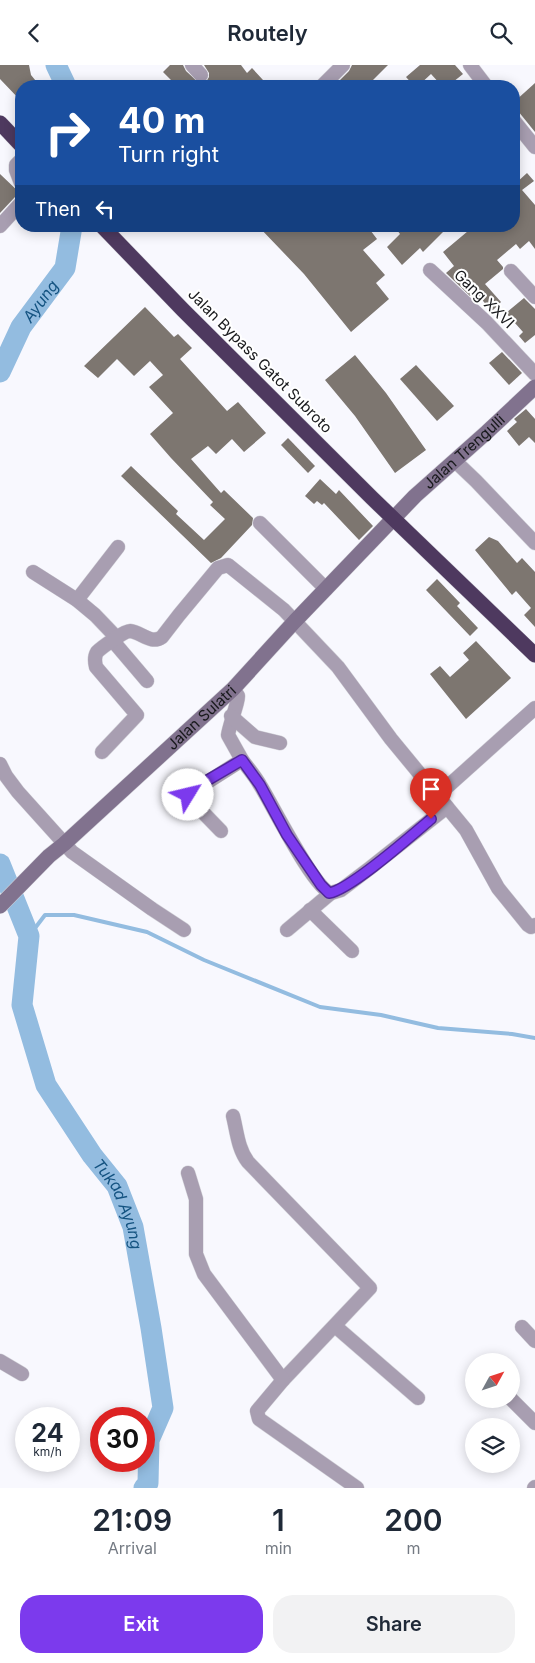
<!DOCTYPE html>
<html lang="en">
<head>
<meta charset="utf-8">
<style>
  :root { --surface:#fff; --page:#f2f2f3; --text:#1f2937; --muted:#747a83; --accent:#7c3aed }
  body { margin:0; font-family:Inter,sans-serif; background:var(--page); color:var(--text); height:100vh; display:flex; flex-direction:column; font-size:19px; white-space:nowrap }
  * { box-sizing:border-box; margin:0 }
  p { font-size:16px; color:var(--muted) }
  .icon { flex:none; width:28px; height:28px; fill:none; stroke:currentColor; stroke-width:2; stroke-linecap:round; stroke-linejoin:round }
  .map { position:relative; height:1423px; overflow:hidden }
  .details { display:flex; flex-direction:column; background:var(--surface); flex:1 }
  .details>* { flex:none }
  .banner { position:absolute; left:15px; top:15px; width:505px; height:152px; border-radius:20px; box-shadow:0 2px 12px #0003; background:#1a4fa0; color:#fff; overflow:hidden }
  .needle { width:32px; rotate:50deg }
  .tools { position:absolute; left:465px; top:1288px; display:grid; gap:10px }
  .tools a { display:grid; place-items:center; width:55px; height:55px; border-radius:50%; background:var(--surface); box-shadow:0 2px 12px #0003; font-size:25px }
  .speed { position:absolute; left:15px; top:1342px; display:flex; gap:10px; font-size:25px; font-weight:700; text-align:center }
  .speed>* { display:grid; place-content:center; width:65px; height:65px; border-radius:50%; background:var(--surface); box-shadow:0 2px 12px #0003; line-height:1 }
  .speed small { font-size:12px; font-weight:400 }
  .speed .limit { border:8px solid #d22; background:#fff; color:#111 }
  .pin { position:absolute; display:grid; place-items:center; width:42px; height:42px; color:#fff; margin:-51px -21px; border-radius:50% 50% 50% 0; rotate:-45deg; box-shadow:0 0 5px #0007 }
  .pin .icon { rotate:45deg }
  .me { position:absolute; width:55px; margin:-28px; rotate:54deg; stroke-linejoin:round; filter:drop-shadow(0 0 4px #0008) }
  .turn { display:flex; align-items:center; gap:18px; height:105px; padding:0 20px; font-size:22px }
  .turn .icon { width:65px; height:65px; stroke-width:2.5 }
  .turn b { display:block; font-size:35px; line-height:42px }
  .then { display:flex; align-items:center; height:48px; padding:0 20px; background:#0003; gap:10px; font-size:19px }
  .eta { display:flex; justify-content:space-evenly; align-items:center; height:85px; text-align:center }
  .eta b { font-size:30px; font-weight:600; line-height:35px }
  .cta { display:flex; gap:10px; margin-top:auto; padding:10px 20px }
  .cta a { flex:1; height:58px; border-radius:20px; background:var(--accent); color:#fff; font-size:20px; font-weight:600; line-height:58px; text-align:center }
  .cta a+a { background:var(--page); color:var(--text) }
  header { display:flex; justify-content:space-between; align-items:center; height:65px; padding:0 20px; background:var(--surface); font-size:22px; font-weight:600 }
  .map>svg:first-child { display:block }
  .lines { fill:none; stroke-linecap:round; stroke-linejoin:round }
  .stream { stroke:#93bce0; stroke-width:4 }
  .river { stroke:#93bce0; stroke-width:21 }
  .building { fill:#7d7670 }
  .street-casing { stroke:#d4d4da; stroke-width:15 }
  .secondary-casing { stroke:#d4d4da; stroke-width:16 }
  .highway-casing { stroke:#d4d4da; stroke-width:16 }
  .street { stroke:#a89eb1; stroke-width:14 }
  .secondary { stroke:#81728e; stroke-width:15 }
  .highway { stroke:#4e395f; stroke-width:15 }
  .route-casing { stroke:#51269a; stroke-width:12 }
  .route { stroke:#7c3aed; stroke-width:9 }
  .labels { text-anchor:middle; stroke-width:4; stroke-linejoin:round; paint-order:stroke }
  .street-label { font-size:15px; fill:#18191c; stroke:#fff }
  .water-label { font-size:16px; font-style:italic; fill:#145381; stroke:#fff }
</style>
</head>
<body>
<header><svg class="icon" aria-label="back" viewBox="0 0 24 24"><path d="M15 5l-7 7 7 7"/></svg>Routely<svg class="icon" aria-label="search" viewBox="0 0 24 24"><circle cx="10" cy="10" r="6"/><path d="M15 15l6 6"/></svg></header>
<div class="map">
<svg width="535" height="1423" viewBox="0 0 535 1423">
  <rect width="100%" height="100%" fill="#f8f8fe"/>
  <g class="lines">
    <path class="stream" d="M29,871L45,850H74L147,867L204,895L320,942L381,950L438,963L512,969L535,973"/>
    <g class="river">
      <path d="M56,0L66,21"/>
      <path id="s1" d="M0,307L21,262L65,203L72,161"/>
      <path id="s2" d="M0,799L29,871L22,940L46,1020L92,1090L117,1121L133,1162L151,1263L163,1343L149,1375L148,1418L144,1423"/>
    </g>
  </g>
  <g class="building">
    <path d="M0,0H29L31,10L40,21H21V36L0,14Z"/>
    <path d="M170,0H183L186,6L199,18L206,17L209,12V8L204,0H241L247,8L252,3L263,15L257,21H177L163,7Z"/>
    <path d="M352,0H388L367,21H345L339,16L349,6Z"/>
    <path d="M420,0H455L463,9L448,21H442L431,9L418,21H414L406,12Z"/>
    <path d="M535,18V67L514,41V37Z"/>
    <path d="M527,108L534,116L522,125L535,140V184L529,176L520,184L516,179L497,195L503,202V204L485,219L501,237L492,246L475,227L470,231L446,208L454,201L443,187L474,161H514V116L516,118Z"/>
    <path d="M0,109L21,129L15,132L0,148Z"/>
    <path d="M258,161H367L377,174L363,185L385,210L376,218L389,234L351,267L304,209Z"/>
    <path d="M394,161H449L423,187L420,183L402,200L387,182L400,169Z"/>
    <path d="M524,233L535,244V270L525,278L519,271L523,267L506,248Z"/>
    <path d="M145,242L174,272L178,269L192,283L180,294L227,346L238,337L266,368L244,387L232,374L216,389L208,381L191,394L221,428L224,425L253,453L252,460L221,493L211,498L121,411L131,401L178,446L176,449L204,475L225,454L210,440L213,437L171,393L150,369L173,348L149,322L163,310L150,296L134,311L117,294L98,313L84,301Z"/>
    <path d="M502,287L522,308L509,320L489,298Z"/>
    <path d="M355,290L386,328L426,385L395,408L355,351L325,315Z"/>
    <path d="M416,300L454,341L437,356L400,314Z"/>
    <path d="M526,344L535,354V378L529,372L519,381L507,366L517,357L514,354Z"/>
    <path d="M288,373L315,401L308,408L281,380Z"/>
    <path d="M320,414L336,429L339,425L373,461L359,475L324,438L322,440L317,436L314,439L305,431Z"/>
    <path d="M489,472L498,476L517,498L522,493L535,507V562L524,550L531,543L516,526L512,530L475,485Z"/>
    <path d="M437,514L460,538L457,541L478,563L470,571L426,525Z"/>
    <path d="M476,576L511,613L466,654L430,609L440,601L450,612L469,595L463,588Z"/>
  </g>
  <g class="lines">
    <g class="street-casing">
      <g id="street">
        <path d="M192,0L201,10"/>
        <path d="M470,0L486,21"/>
        <path d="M322,21L343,0"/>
        <path d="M514,56L535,82"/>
        <path d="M21,95L16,100V105L21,118"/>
        <path d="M0,161L21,138"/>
        <path d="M430,205L487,258L535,309"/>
        <path d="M511,206L535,232"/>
        <path d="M455,396L476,416L535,478"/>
        <path d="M260,458L326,524"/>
        <path d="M33,507L77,535L95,550L117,573"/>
        <path d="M77,535L118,482"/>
        <path d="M113,576L147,616"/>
        <path d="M233,624C234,625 237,629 238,631C239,634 229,662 228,670L242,695"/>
        <path d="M231,651L255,672L280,678"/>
        <path d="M102,687L137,650L96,602C95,598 94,592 97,587C101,583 124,566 130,566C141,567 151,580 162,572L179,550L218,503L228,500L284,545L338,602L391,674L466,765L498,823L528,860L531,862L535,860"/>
        <path d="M0,699L6,711L18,727L72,787L152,844L184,865"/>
        <path d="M437,731L535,643"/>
        <path d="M221,766L189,733V729L196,722L209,716L242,695C248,703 255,711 260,720C272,739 314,824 331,828L341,825L370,803L447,742"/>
        <path d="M310,845L352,886"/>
        <path d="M287,865L331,828"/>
        <path d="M233,1051C237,1067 238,1084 248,1097L370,1223L283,1315L257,1346L259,1354L357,1423"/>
        <path d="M188,1108L196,1134V1189L204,1209L283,1315"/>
        <path d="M335,1261L418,1333"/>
        <path d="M522,1262L535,1276"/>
        <path d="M0,1296L22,1309"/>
        <path d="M511,1334L535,1358"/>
        <path d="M534,1423L535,1422"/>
      </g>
    </g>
    <g class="secondary-casing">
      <g id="secondary">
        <path id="s3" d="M0,841L49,791L64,779L233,624L295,556L415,431L487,367L535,322"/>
      </g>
    </g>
    <g class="highway-casing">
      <g id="highway">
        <path d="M0,58L21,80"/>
        <path d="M102,161L183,245L372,433L535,590"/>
      </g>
    </g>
    <use href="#street" class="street"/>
    <use href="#secondary" class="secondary"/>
    <use href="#highway" class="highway"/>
  </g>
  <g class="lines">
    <g class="route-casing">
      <path id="route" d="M188,730L190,726L196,722L242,695L260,720L287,770L321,820L329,828C350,825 412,770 431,754"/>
    </g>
    <use href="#route" class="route"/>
  </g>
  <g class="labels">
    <g class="street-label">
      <text transform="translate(484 234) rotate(44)" y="5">Gang XXVI</text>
      <text transform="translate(260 296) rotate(45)" y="5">Jalan Bypass Gatot Subroto</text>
      <text dy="5" stroke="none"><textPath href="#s3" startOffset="650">Jalan Trengulli</textPath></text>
      <text dy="5" stroke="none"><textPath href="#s3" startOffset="276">Jalan Sulatri</textPath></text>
    </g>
    <g class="water-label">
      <text dy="6" stroke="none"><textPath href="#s1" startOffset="82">Ayung</textPath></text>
      <text dy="6" stroke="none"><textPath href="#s2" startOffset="371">Tukad Ayung</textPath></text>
    </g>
  </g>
</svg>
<div class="tools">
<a><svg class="needle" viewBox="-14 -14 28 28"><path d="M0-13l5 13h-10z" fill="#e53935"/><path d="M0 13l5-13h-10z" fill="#747a83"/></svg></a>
<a><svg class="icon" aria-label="layers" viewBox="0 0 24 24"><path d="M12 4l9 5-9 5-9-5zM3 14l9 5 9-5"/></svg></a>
</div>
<div class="speed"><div>24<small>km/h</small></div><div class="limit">30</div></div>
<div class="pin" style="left:431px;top:754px;background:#d93025"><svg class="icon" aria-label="arrive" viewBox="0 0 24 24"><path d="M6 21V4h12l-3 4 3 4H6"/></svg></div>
<svg class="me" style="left:188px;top:730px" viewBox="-20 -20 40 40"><circle r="19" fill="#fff"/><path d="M0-13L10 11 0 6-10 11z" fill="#7c3aed"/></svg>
<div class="banner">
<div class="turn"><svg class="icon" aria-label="right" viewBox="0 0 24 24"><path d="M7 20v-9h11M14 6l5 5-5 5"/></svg><div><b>40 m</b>Turn right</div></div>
<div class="then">Then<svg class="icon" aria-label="left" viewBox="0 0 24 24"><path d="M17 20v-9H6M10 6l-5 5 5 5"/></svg></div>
</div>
</div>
<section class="details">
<div class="eta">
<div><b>21:09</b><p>Arrival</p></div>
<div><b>1</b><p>min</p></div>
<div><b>200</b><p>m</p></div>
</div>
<div class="cta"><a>Exit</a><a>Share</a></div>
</section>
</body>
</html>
